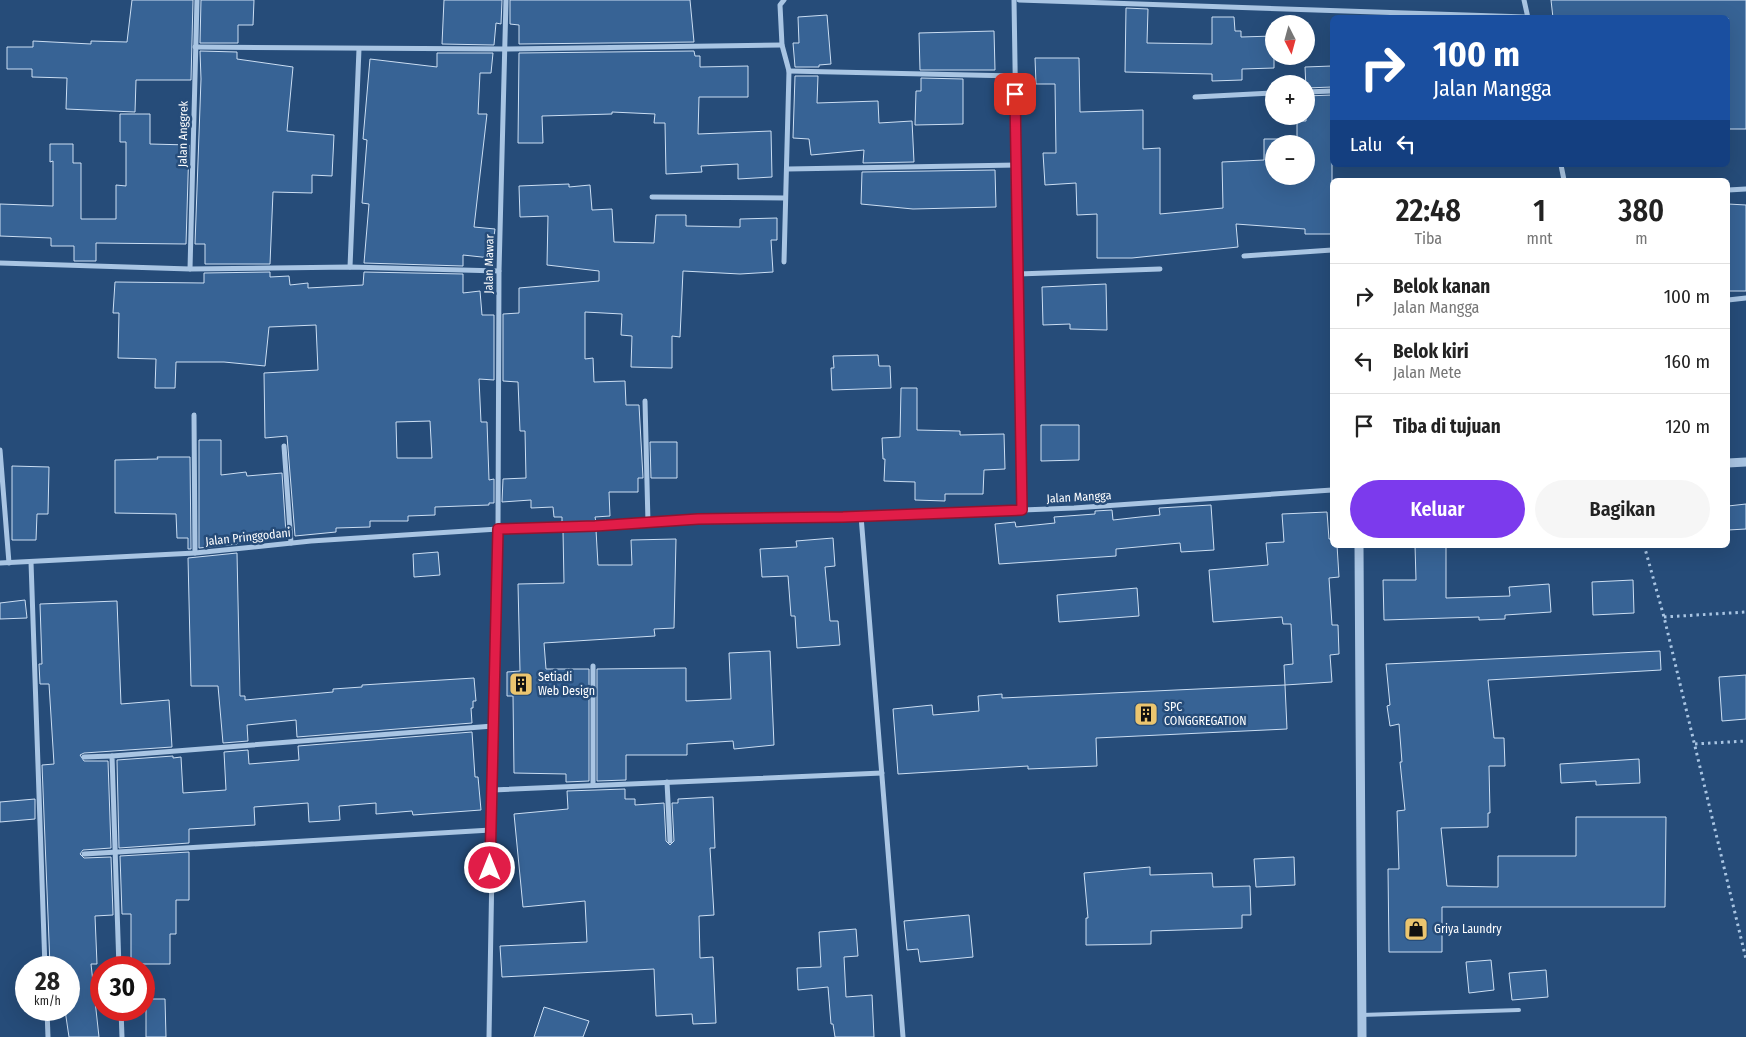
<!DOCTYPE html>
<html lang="id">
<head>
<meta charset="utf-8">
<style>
  :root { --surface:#fff; --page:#f6f6f6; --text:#222; --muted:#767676; --line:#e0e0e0; --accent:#7c3aed }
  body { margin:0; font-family:"Fira Sans Condensed",sans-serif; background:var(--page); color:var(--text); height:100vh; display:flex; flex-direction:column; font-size:19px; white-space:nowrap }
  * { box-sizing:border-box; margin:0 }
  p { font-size:16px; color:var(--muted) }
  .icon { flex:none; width:28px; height:28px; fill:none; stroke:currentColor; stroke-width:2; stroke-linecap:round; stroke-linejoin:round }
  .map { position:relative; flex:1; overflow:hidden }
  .side { position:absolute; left:1330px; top:178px; width:400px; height:370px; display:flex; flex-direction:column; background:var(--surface); border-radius:8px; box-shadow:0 5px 20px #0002 }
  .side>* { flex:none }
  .top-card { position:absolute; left:1330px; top:15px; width:400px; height:152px; border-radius:8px; box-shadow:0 5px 20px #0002; background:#1a4fa0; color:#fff; overflow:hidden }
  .needle { width:32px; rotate:174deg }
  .tools { position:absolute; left:1265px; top:15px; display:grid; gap:10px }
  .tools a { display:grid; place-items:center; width:50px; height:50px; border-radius:50%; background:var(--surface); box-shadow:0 5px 20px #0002; font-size:25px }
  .speed { position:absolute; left:15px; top:956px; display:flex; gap:10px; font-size:25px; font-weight:700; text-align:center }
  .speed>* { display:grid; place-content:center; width:65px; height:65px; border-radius:50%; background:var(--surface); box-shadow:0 5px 20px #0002; line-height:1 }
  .speed small { font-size:12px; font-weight:400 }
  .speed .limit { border:8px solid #d22; background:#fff; color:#111 }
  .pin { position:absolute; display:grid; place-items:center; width:42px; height:42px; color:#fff; margin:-21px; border-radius:10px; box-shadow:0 2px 8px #0006 }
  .me { position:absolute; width:55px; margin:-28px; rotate:0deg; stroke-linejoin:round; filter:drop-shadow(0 0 4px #0008) }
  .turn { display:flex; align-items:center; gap:18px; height:105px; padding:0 20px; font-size:22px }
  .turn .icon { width:65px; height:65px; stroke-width:2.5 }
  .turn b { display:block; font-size:35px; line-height:42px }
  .then { display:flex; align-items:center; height:48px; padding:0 20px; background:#0003; gap:10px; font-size:19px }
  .eta { display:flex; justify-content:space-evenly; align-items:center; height:85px; text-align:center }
  .eta b { font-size:30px; font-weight:600; line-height:35px }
  .button { display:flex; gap:10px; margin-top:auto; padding:10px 20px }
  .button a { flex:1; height:58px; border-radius:30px; background:var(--accent); color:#fff; font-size:20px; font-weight:600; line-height:58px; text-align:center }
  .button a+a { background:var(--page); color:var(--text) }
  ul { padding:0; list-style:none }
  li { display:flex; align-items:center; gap:15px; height:65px; padding:0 20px; border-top:1px solid var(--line) }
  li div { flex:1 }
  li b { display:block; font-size:19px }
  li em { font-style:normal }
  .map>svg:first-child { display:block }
  .building { fill:#376395; stroke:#cbdef3; fill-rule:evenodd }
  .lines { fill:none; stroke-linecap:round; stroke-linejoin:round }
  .path { stroke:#a9c5e3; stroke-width:3; stroke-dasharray:2.5 4; stroke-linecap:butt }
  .service { stroke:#a9c5e3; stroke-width:4 }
  .minor { stroke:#a9c5e3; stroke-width:5 }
  .tertiary { stroke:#a9c5e3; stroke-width:9 }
  .route-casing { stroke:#92132f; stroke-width:12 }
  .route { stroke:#e11d48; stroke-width:9 }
  .labels { text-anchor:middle; stroke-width:5; stroke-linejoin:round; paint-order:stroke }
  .street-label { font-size:12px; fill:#fff; stroke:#264c79 }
  .poi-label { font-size:12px; fill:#fff; stroke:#264c79; text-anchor:start }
</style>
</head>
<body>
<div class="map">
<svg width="1746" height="1037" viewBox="0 0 1746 1037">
  <rect width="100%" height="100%" fill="#264c79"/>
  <g class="building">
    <path d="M132,0H193L191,80H136L135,112L66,109L67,78L32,77V69H7V47H33V41L91,44V41L127,42Z"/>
    <path d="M201,0H254L253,25H238V43H200Z"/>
    <path d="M444,0H502L501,24L496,23L494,45L442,44Z"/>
    <path d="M510,0H690L694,42L519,44V25L510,24Z"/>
    <path d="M1551,0H1746V129H1728V18H1553Z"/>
    <path d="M1126,8L1148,9L1147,43L1212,44V17H1234L1235,31H1241V37L1274,36V68L1242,69V80L1212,81V74L1125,72Z"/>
    <path d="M827,15L831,64L819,65V67H795L793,43H799L798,17Z"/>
    <path d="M994,31L995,70H920L919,33Z"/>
    <path d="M200,51L237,52V59L293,67L287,131L334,135L332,176L312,175V193L273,192L270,264H205V244H195L201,79Z"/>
    <path d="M694,51L695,56H700V67L748,66V97H699L698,134L771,131L772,177L738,179V164L701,166L702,172L666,174L665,123H654L655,114L612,112V114L542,116L543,143H518L519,53Z"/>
    <path d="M437,53H493L491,73H480L478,114H487L474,227L495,229L491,258L463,255V266L364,263L369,204L362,203L367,140L363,139L370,59L437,67Z"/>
    <path d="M1035,58H1079L1080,112L1143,110V149L1160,148V214L1223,208L1222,162L1264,160V139H1297V121H1306V96L1332,95V234H1305V229L1236,224L1238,247L1132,258H1097V214L1077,215L1076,183L1045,185L1043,153H1056L1055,84H1036ZM1274,144H1306V176H1274Z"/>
    <path d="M1332,66V87L1306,88L1305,67Z"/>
    <path d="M795,76H818L817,103L878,101L879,123L912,121L914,162L863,163L864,150L811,155L809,139L793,138Z"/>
    <path d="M921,78L963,79V124L915,125L916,91H921Z"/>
    <path d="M120,114H150V144L189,145L186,244L96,243V261H74V246H51V238L0,236V204L53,206V161L50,162V144H73V163H81V219H116V185L126,186V142H120Z"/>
    <path d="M995,170L996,207L913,209L861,204L862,172Z"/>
    <path d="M569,184V187L590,185L592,210L612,209L614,242L654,243L656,215H686V226L740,227V219L777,218V240H771L773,272L740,274L683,271L680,337L672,336V368L631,367L632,336L621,335L622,314L585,312V359L593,358L594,382L625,381L626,405H639L643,478H638V492H609L610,516L595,517L596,522L562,523V517H554L553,507L531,508V500L502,502L503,479L526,478L525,431H520L518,382L503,381V314L519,313V288L599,281V271L547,265L548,216L520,217L519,186Z"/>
    <path d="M1728,204L1746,205V291H1728Z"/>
    <path d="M270,272V277L289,276L290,285L308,283V288L363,285L364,272L463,274V293L480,291L482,315H494V380L479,379L481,422H487L489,480L494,479V503H489V505L435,507V515L408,516V521H370V527L336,528V532L295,536L287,436L265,438L264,373L318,370L316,325L269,327L265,366L224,362H176L175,388H155L156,359L118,358L119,313H113L115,282L204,283V273ZM430,421L432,458H397L396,422Z"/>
    <path d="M1106,284L1107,330L1070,329V324L1043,325L1042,287Z"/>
    <path d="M878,355L879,366H890L891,388L832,390L831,368H834L833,356Z"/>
    <path d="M901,388H917V430L960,431V435L1004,434L1005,469L984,470L983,494H945V501L915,500V482L884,481L885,459H883L882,438L900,437Z"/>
    <path d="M1041,425H1079V460L1041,461Z"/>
    <path d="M199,440H221V475L246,472L247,476L282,473L286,534L237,539V544L199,548Z"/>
    <path d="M650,442H677V478H651Z"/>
    <path d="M157,457H190L191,549H188V538H177L176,514L115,513V460L158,459Z"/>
    <path d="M12,466L49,467L48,514H37L36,540H12Z"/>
    <path d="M1746,504V529L1728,530V506Z"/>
    <path d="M1211,505L1214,550L1181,552L1180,543L1116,549V556L999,564L995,524L1015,522L1016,527L1055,523L1054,517L1095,514V511L1112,510L1113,520L1140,517L1160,515L1159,508Z"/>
    <path d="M1327,512L1329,539H1332V545H1337L1339,577L1329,578L1332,625H1338L1339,654L1330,655L1332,682L1285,685L1284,665L1293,664L1291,624H1283L1282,617L1213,622L1209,570L1268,565L1266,543L1284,542L1282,514Z"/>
    <path d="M596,530L598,565H632L631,540L676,539L674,628L654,629L655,636L544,643L546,669H589V781L566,782V774L514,773L513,696H507V672L520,671L518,584L564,583L563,531Z"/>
    <path d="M833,538L835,566L825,567L830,621H838L840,645L797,648L795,616H791L788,576L762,577L760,549L797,547L796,541Z"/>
    <path d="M1415,545H1446V598L1510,596L1509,587L1549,584L1551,612L1505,615V619L1479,620V617L1384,620L1383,580H1416Z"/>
    <path d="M438,552L440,575L414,577L413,554Z"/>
    <path d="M237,553L240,696H245V700L333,692V689L362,687V685L474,678L476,701H473V708H471L472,723L297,737L296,720L247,725L248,741L223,743L218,686H191L188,558Z"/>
    <path d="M1633,580L1634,613L1593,615L1592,582Z"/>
    <path d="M1137,588L1139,616L1059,622L1057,595Z"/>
    <path d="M25,600L27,618L0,619V603Z"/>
    <path d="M117,601L121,704L169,700L172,747L84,753L80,755L84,761H108L111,848L83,850L80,854L84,858L111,857L113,915L95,916L97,964H91L99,1037H69L65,1010H69V965L50,966L42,765L54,764L49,684H40L39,664H42L40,604Z"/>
    <path d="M770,651L774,745L734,749L733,741L687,744V755H626V780L597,781V669L686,668V701L731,699L729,653Z"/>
    <path d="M1660,651L1661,670L1488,680L1494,738H1504L1505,766H1489L1490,813H1488V827L1441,828L1447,886L1498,887V856H1576V817H1666L1665,907H1442V952H1389L1388,869H1399L1397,811L1405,810L1400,762H1402L1399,724L1390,726L1387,706L1390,705L1386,664Z"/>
    <path d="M1746,675V719L1722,721L1719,677Z"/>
    <path d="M1285,685L1287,729L1096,738L1097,766L1028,769V766L898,774L893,709L932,705L933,715L979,711L978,696L1002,694V698Z"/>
    <path d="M472,732L475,777H478L481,810L413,815L412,811L376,814V803L339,806L340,820L309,822L308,803L254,807L255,825L189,829V843L119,848L117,760L173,756V758L181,757L183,793L226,790L224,752L248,750L249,764L299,760L298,746Z"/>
    <path d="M1639,759L1640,783L1596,785V781L1561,783L1560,764Z"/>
    <path d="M625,789V799H635V805L664,803L666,841L670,845L674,841L672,803H678V799L713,797L715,848H710L714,915L699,916L700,958L713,957L716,1023L693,1024L692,1014L656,1016L654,969L502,977L500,946L587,942L585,901L523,907L514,814L568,809L567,791Z"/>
    <path d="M35,799V819L0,822V802Z"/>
    <path d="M189,852V900H176V934H170V964H131V914H122L120,856Z"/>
    <path d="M1294,857L1295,885L1256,887L1254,859Z"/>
    <path d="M1150,867V875L1212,873L1213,887L1250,886L1251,915H1242V928L1151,931V944L1086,945V918H1088L1084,873Z"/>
    <path d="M969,915L973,957L920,962L918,949L907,950L904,921Z"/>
    <path d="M856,929L858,956L844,957L846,997L872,995L874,1037H835L833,1024H831L828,987L798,990L797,968L821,967L819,932Z"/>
    <path d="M1491,960L1494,990L1469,993L1466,962Z"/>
    <path d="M1546,970L1548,997L1512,1000L1509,973Z"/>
    <path d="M146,999H165L166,1037H146Z"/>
    <path d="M544,1007L589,1021L583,1037H534Z"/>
  </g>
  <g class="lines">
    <g class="path">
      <path d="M1644,545L1664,617L1746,959"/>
      <path d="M1664,617L1746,612"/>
      <path d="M1695,744L1746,741"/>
    </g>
    <path class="service" d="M1361,1015L1519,1010"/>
    <g class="minor">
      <path d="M784,0L780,5L782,45L789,71L784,262"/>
      <path d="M1014,0L1022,510"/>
      <path d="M1019,0L1528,17"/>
      <path d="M1524,0L1528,18"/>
      <path d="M195,47L505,49L782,45"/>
      <path d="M789,71L1015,76"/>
      <path d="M1306,92L1332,91"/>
      <path d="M1195,97L1274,93"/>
      <path d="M1561,165L1564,180"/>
      <path d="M788,169L1017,165"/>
      <path d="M1728,190L1746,189"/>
      <path d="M652,197L785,198"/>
      <path d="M1244,256L1332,250"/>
      <path d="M0,263L190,269L350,267L499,271"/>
      <path d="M350,267L359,49"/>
      <path d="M190,269L197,0"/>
      <path d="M1018,274L1160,269"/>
      <path d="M1728,300L1746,298"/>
      <path d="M645,401L648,523"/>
      <path d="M194,415L195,553"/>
      <path d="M284,446L291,543"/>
      <path d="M0,450L9,563"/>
      <path d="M861,516L903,1037"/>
      <path d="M31,562L45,968"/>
      <path d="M0,563L195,553L311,541L498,529L595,526L698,519L843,517L1074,508L1332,490"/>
      <path d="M84,757L112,756"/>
      <path d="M667,782L670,841"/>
      <path d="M593,785V666"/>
      <path d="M493,790L882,773"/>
      <path d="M84,854L491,830"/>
      <path d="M119,968L112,756L493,726"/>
      <path d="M47,1010L48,1037"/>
      <path d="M121,1010L122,1037"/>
      <path d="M489,1037L498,529L499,271L506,0"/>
    </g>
    <g class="tertiary">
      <path d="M1728,463L1746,462"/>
      <path d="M1359,545L1362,1037"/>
    </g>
  </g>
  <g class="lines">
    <g class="route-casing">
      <path id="route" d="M490,868L498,529L595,526L698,519L843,517L1022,510L1015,94"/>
    </g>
    <use href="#route" class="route"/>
  </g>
  <defs>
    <g id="building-square" transform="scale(1.25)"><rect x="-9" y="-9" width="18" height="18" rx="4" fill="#ebc56f" stroke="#264c79"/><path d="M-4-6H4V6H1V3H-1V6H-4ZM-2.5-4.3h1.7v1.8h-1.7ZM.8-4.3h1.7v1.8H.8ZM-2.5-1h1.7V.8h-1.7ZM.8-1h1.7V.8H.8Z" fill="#111"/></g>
    <g id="shop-square" transform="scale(1.25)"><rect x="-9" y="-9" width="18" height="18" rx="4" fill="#ebc56f" stroke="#264c79"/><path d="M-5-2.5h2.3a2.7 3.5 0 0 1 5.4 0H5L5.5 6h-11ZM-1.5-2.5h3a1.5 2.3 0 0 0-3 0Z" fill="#111"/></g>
  </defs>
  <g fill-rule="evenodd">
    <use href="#building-square" x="521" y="684"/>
    <use href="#building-square" x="1146" y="714"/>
    <use href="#shop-square" x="1416" y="929"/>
  </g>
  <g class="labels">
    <g class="street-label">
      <text transform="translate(183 134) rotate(-89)" y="4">Jalan Anggrek</text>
      <text transform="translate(489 264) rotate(-89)" y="4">Jalan Mawar</text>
      <text transform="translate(1079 497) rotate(-3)" y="4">Jalan Mangga</text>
      <text transform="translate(248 537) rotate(-6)" y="4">Jalan Pringgodani</text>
    </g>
    <g class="poi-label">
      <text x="538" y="681">Setiadi<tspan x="538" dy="14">Web Design</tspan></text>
      <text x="1164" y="711">SPC<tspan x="1164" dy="14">CONGGREGATION</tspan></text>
      <text x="1434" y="933">Griya Laundry</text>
    </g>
  </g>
</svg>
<div class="tools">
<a><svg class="needle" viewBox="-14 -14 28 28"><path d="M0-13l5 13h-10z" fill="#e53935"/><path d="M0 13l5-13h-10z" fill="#767676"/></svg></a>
<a>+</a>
<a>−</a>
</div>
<div class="speed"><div>28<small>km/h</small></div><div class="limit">30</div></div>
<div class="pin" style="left:1015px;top:94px;background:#d93025"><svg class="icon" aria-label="arrive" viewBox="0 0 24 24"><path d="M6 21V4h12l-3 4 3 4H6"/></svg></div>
<svg class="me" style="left:490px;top:868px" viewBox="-20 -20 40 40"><circle r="17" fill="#e11d48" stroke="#fff" stroke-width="3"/><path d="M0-11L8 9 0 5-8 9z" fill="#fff"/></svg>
<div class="top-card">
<div class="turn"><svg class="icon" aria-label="right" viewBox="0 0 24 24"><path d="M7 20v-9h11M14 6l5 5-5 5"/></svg><div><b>100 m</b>Jalan Mangga</div></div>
<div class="then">Lalu<svg class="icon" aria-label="left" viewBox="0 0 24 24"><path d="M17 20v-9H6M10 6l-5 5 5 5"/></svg></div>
</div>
<section class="side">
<div class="eta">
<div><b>22:48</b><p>Tiba</p></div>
<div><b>1</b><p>mnt</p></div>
<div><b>380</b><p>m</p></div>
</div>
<ul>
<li><svg class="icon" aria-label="right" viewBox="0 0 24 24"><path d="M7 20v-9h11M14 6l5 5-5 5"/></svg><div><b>Belok kanan</b><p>Jalan Mangga</p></div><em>100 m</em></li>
<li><svg class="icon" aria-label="left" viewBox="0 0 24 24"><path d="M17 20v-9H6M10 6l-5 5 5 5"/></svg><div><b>Belok kiri</b><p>Jalan Mete</p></div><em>160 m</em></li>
<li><svg class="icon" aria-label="arrive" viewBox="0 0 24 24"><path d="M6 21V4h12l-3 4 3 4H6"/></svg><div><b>Tiba di tujuan</b></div><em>120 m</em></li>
</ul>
<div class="button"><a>Keluar</a><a>Bagikan</a></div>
</section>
</div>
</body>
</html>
